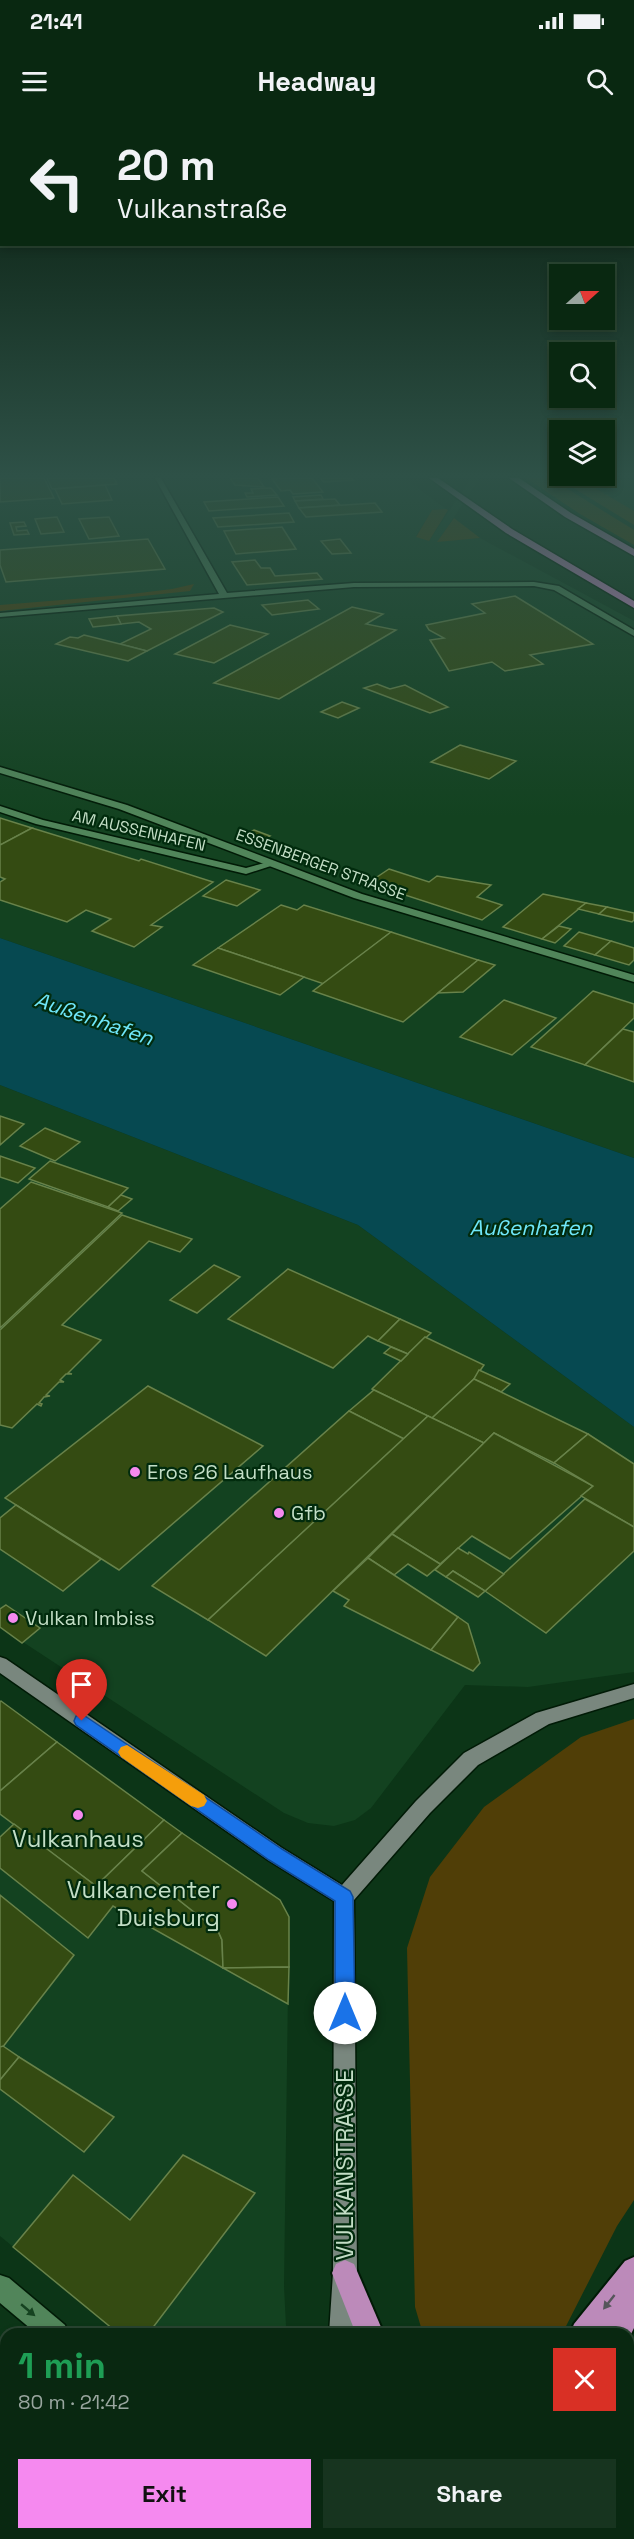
<!DOCTYPE html>
<html lang="en">
<head>
<meta charset="utf-8">
<style>
  :root { --surface:#092811; --page:#17341f; --text:#f1f3f6; --muted:#99a69f; --line:#294431; --accent:#f589ef }
  body { margin:0; font-family:"Space Grotesk",sans-serif; background:var(--page); color:var(--text); height:100vh; display:flex; flex-direction:column; font-size:22px; white-space:nowrap }
  * { box-sizing:border-box; margin:0 }
  p { font-size:20px; color:var(--muted) }
  .icon { flex:none; width:33px; height:33px; fill:none; stroke:currentColor; stroke-width:2; stroke-linecap:round; stroke-linejoin:round }
  .map { position:relative; flex:1; overflow:hidden }
  .panel { position:absolute; left:0px; top:2208px; width:634px; height:212px; display:flex; flex-direction:column; background:var(--surface); border-radius:18px 18px 0 0; box-shadow:0 3px 9px #0003,0 0 0 2px var(--line) }
  .panel>* { flex:none }
  .guide { position:absolute; left:0px; top:0px; width:634px; height:126px; box-shadow:0 3px 9px #0003,0 0 0 2px var(--line); background:#092811; color:var(--text); overflow:hidden }
  .needle { width:39px; rotate:69deg }
  .controls { position:absolute; left:549px; top:144px; display:grid; gap:12px }
  .controls a { display:grid; place-items:center; width:66px; height:66px; border-radius:0px; background:var(--surface); box-shadow:0 3px 9px #0003,0 0 0 2px var(--line); font-size:30px }
  .pin { position:absolute; display:grid; place-items:center; width:51px; height:51px; color:#fff; margin:-62px -26px; border-radius:50% 50% 50% 0; rotate:-45deg; box-shadow:0 0 6px #0007 }
  .pin .icon { rotate:45deg }
  .me { position:absolute; width:66px; margin:-33px; rotate:0deg; stroke-linejoin:round; filter:drop-shadow(0 0 4px #0008) }
  .turn { display:flex; align-items:center; gap:21px; height:126px; padding:0 18px; font-size:27px }
  .turn .icon { width:78px; height:78px; stroke-width:2.5 }
  .turn b { display:block; font-size:42px; line-height:51px }
  .round { display:grid; place-items:center; flex:none; width:63px; height:63px; border-radius:0px; background:var(--page) }
  .headline { display:flex; align-items:center; justify-content:space-between; height:102px; padding:0 18px }
  h1 { font-size:36px; font-weight:700; line-height:45px; color:#1e9e55 }
  .action { display:flex; gap:12px; margin-top:auto; padding:12px 18px }
  .action a { flex:1; height:69px; border-radius:0px; background:var(--accent); color:#111; font-size:24px; font-weight:700; line-height:69px; text-align:center }
  .action a+a { background:var(--page); color:var(--text) }
  .status { display:flex; justify-content:space-between; align-items:center; height:42px; padding:0 30px; background:var(--surface); direction:ltr }
  .status svg { height:16px; fill:currentColor }
  header { display:flex; justify-content:space-between; align-items:center; height:78px; padding:0 18px; background:var(--surface); font-size:27px; font-weight:700 }
  .map>svg:first-child { display:block }
  .built { fill:#134220 }
  .green { fill:#503e07 }
  .water { fill:#064951 }
  .building { fill:#344b12; stroke:#68824a; stroke-width:1.5 }
  .lines { fill:none; stroke-linecap:round; stroke-linejoin:round }
  .minor-casing { stroke:#011a06; stroke-width:3 }
  .tertiary-casing { stroke:#011a06; stroke-width:3 }
  .secondary-casing { stroke:#011a06; stroke-width:3 }
  .trunk-casing { stroke:#011a06; stroke-width:4 }
  .motorway-casing { stroke:#011a06; stroke-width:3 }
  .minor { fill:#51855a; fill-rule:evenodd }
  .tertiary { fill:#51855a; fill-rule:evenodd }
  .secondary { fill:#79877e; fill-rule:evenodd }
  .trunk { fill:#bc8aba; fill-rule:evenodd }
  .motorway { fill:#d78bd2; fill-rule:evenodd }
  .oneway { fill:#55565b }
  .oneway2 { fill:#154220 }
  .route { fill:#1a73e8; stroke:#114b97; stroke-width:1.5 }
  .slow { fill:#f59e0b }
  .poi-dot { fill:#f589ef; stroke:#012b0d; stroke-width:2 }
  .labels { text-anchor:middle; stroke-width:4.5; stroke-linejoin:round; paint-order:stroke }
  .far-street-label { font-size:16px; fill:#c3dec6; stroke:#012b0d }
  .poi-label { font-size:20px; fill:#c3dec6; stroke:#012b0d; text-anchor:start }
  .water-label { font-size:21px; font-style:italic; fill:#6fe7fa; stroke:#012b0d }
  .near-poi-label { font-size:24px; fill:#c3dec6; stroke:#012b0d }
  .near-street-label { font-size:24px; fill:#c3dec6; stroke:#012b0d }
</style>
</head>
<body>
<div class="status"><b>21:41</b><svg viewBox="0 0 49 12"><path d="M0 12V9h3v3zM5 12V6h3v6zM10 12V3h3v9zM15 12V0h3v12zM26 1h20v11H26zM47 4h2v5h-2z"/></svg></div>
<header><svg class="icon" aria-label="menu" viewBox="0 0 24 24"><path d="M4 6h16M4 12h16M4 18h16"/></svg>Headway<svg class="icon" aria-label="search" viewBox="0 0 24 24"><circle cx="10" cy="10" r="6"/><path d="M15 15l6 6"/></svg></header>
<div class="map">
<svg width="634" height="2419" viewBox="0 0 634 2419">
  <rect width="100%" height="100%" fill="#0c3517"/>
  <g class="built">
    <path d="M0,358H404L446,389L432,390L416,416L429,421L471,358H480L438,421L480,418L634,501V1038L0,818Z"/>
    <path d="M578,358H634V391L609,378Z"/>
    <path d="M0,965L358,1105L634,1307V1552L528,1567L465,1565L371,1688L355,1700L334,1706L308,1703L284,1693L0,1507Z"/>
    <path d="M0,1581L182,1713L289,1797L284,2166L286,2206L281,2214H119L0,2116Z"/>
  </g>
  <g class="green">
    <path d="M526,358H550L634,410V425L580,394Z"/>
    <path d="M557,358H578L634,391V405Z"/>
    <path d="M446,389L448,390L429,421L416,417L432,390Z"/>
    <path d="M454,398L480,418L437,422Z"/>
    <path d="M194,464L190,471L0,491V485L123,475L172,469Z"/>
    <path d="M634,1599V2080L617,2106L562,2214H423L415,2187L407,1828L430,1757L484,1687L581,1617Z"/>
    <path d="M634,2268V2419H574L569,2414H628V2279Z"/>
  </g>
  <path class="water" d="M0,818L634,1038V1307L358,1105L0,965Z"/>
  <g class="building">
    <path d="M0,358H44L54,378L0,382Z"/>
    <path d="M47,358H114L117,364L52,369Z"/>
    <path d="M230,358H258L264,367L235,365Z"/>
    <path d="M312,358L323,372L293,374L290,370L281,371L272,359Z"/>
    <path d="M320,358H351L353,360L324,362Z"/>
    <path d="M105,365L112,380L62,384L55,369Z"/>
    <path d="M271,368L277,375L247,377L245,373H253L251,369Z"/>
    <path d="M321,375L323,379L295,381L293,377Z"/>
    <path d="M278,377L284,386L209,391L204,382Z"/>
    <path d="M335,379L340,385L299,388L295,381Z"/>
    <path d="M375,383L382,392L306,397L299,388Z"/>
    <path d="M289,393L294,402L218,407L213,398Z"/>
    <path d="M57,397L64,412L41,414L35,399Z"/>
    <path d="M109,397L119,416L89,419L79,399Z"/>
    <path d="M24,402L26,406L16,407L17,411L27,410L29,414L14,415L10,403Z"/>
    <path d="M282,407L296,429L236,434L224,411Z"/>
    <path d="M148,419L165,449L6,462L0,445V430Z"/>
    <path d="M340,419L351,433L332,434L321,421Z"/>
    <path d="M255,440L261,448H270L275,456L317,453L322,459L247,465L232,442Z"/>
    <path d="M515,476L593,524L530,535L543,544L505,551L492,542L449,551L430,520L444,518L429,510L426,505L485,493L472,484Z"/>
    <path d="M308,480L319,489L272,495L262,485Z"/>
    <path d="M352,487L383,494L366,504L396,510L279,579L214,563Z"/>
    <path d="M214,488L223,492L147,531L120,524L151,509L139,502L121,504L117,496Z"/>
    <path d="M117,496L121,504L93,507L89,499Z"/>
    <path d="M230,505L268,514L214,543L175,534Z"/>
    <path d="M84,515L120,524L147,531L128,541L56,524L70,517L78,518Z"/>
    <path d="M377,564L390,569L405,565L448,587L430,593L364,568Z"/>
    <path d="M342,582L359,588L338,598L321,592Z"/>
    <path d="M460,625L516,641L489,659L431,642Z"/>
    <path d="M0,698L32,708L0,725Z"/>
    <path d="M32,708L139,741L141,739L213,762L151,805L162,807L134,827L92,811L111,799L86,790L67,802L0,780V762L5,759L0,757V725Z"/>
    <path d="M254,710L270,716L260,722L244,715Z"/>
    <path d="M389,749L429,762L437,756L491,765L477,777L502,785L482,800L368,763Z"/>
    <path d="M226,760L260,770L237,786L203,776Z"/>
    <path d="M543,774L586,783L542,819L503,807Z"/>
    <path d="M586,783L607,787L599,794L578,789Z"/>
    <path d="M281,785L297,790L304,785L391,812L324,864L218,828Z"/>
    <path d="M607,787L634,793V800L632,802L599,794Z"/>
    <path d="M559,806L571,809L555,823L542,819Z"/>
    <path d="M391,812L478,840L403,902L313,871Z"/>
    <path d="M579,812L611,821L595,835L564,826Z"/>
    <path d="M611,821L634,828V840L629,845L595,835Z"/>
    <path d="M218,828L304,857L280,875L193,845Z"/>
    <path d="M478,840L495,845L463,872L438,873Z"/>
    <path d="M593,871L634,884V898L585,945L531,927Z"/>
    <path d="M504,880L556,898L512,935L460,917Z"/>
    <path d="M623,909L634,912V962L585,945Z"/>
    <path d="M0,996L24,1004L0,1025Z"/>
    <path d="M45,1008L80,1022L55,1041L20,1026Z"/>
    <path d="M0,1036L35,1048L18,1063L0,1057Z"/>
    <path d="M50,1041L128,1068L108,1087L29,1059Z"/>
    <path d="M31,1062L122,1093L0,1208V1089Z"/>
    <path d="M121,1075L132,1079L118,1091L108,1087Z"/>
    <path d="M122,1095L192,1119L180,1132L149,1121L62,1205L101,1220L68,1253L72,1254H66L60,1260L64,1262H59L46,1275L50,1276L44,1277L39,1283L42,1284L41,1286L37,1284L12,1308L0,1305V1210Z"/>
    <path d="M214,1145L240,1157L197,1193L170,1180Z"/>
    <path d="M288,1149L400,1199L378,1221L368,1216L333,1248L228,1199Z"/>
    <path d="M400,1199L431,1213L408,1234L378,1221Z"/>
    <path d="M425,1217L484,1245L474,1259L432,1298L372,1269Z"/>
    <path d="M391,1227L408,1234L401,1241L384,1233Z"/>
    <path d="M479,1250L510,1264L501,1272L474,1259Z"/>
    <path d="M474,1259L501,1272L588,1314L554,1343L494,1313L484,1323L432,1298Z"/>
    <path d="M148,1266L263,1326L119,1450L5,1378Z"/>
    <path d="M374,1270L428,1296L404,1319L349,1291Z"/>
    <path d="M349,1291L404,1319L208,1500L152,1466Z"/>
    <path d="M428,1296L484,1323L266,1536L208,1500Z"/>
    <path d="M494,1313L593,1366L510,1439L472,1416L440,1444L392,1414Z"/>
    <path d="M588,1314L634,1344V1407L581,1376L593,1366L554,1343Z"/>
    <path d="M585,1379L634,1407V1431L546,1513L485,1471Z"/>
    <path d="M16,1385L61,1414L101,1439L63,1471L0,1429V1398Z"/>
    <path d="M392,1414L440,1444H441L427,1456L408,1444L394,1455L368,1438Z"/>
    <path d="M458,1428L468,1434L469,1432L504,1454L485,1471L453,1451L446,1457L435,1450Z"/>
    <path d="M368,1438L458,1497L431,1530L344,1486L349,1480L333,1471Z"/>
    <path d="M453,1451L485,1471L478,1477L446,1457Z"/>
    <path d="M6,1485L40,1508L22,1523L0,1507V1489Z"/>
    <path d="M458,1497L468,1504L480,1543L473,1551L431,1530Z"/>
    <path d="M1,1581L57,1622L0,1671V1582Z"/>
    <path d="M57,1622L164,1700L96,1766L0,1694V1671Z"/>
    <path d="M164,1700L182,1713L142,1751L218,1811L222,1820L223,1848L113,1786L88,1818L0,1748V1717L14,1704L96,1766Z"/>
    <path d="M182,1713L280,1780L289,1797V1847L223,1848L222,1820L218,1811L142,1751Z"/>
    <path d="M0,1775L74,1835L2,1928L0,1927Z"/>
    <path d="M289,1847L288,1884L223,1848Z"/>
    <path d="M3,1926L19,1937L0,1960V1927Z"/>
    <path d="M19,1937L114,1997L84,2032L0,1969V1960Z"/>
    <path d="M183,2035L255,2073L148,2214H119L13,2127L73,2055L130,2100Z"/>
    <path d="M0,2238L6,2243V2255L0,2262Z"/>
    <path d="M6,2255V2343L0,2337V2262Z"/>
    <path d="M6,2354V2374L0,2369V2361Z"/>
    <path d="M54,2414H138L134,2419H60Z"/>
    <path d="M138,2414H201L208,2419H134Z"/>
  </g>
  <g class="lines">
    <g class="minor-casing">
      <g id="minor">
        <path d="M155,358H161L227,473L354,463L534,462L559,466L634,510V516L554,470L534,466L354,467L0,497V493L219,474Z"/>
        <path d="M0,686L43,700L246,748L272,741L277,744L246,754L36,704L0,692Z"/>
        <path d="M0,2155L9,2158L65,2205L68,2214H37L0,2183Z"/>
        <path d="M266,2414H294L296,2419H268Z"/>
      </g>
    </g>
    <g class="tertiary-casing">
      <path id="tertiary" d="M0,647L127,685L362,774L634,855V862L354,778L119,689L0,653Z"/>
    </g>
    <g class="secondary-casing">
      <g id="secondary">
        <path d="M0,1537L6,1539L282,1728L342,1765L416,1681L464,1633L536,1593L634,1564V1578L549,1604L478,1645L430,1693L354,1780L357,2153L353,2214H329L333,2153L334,1781L268,1740L0,1553Z"/>
        <path d="M342,2414H368L369,2419H343Z"/>
        <path d="M393,2414H420L422,2419H395Z"/>
      </g>
    </g>
    <g class="trunk-casing">
      <g id="trunk">
        <path d="M634,2137V2208L628,2220V2214H603L606,2207L601,2214H570L574,2204L625,2141Z"/>
        <path d="M345,2140L354,2144L384,2214H356L332,2153L336,2144Z"/>
        <path d="M486,2414H518L515,2419H483Z"/>
      </g>
    </g>
    <g class="motorway-casing">
      <g id="motorway">
        <path d="M429,358H438L512,409L634,481V488L506,413Z"/>
        <path d="M509,358H519L571,393L634,429V436L565,397Z"/>
      </g>
    </g>
    <use href="#minor" class="minor"/>
    <use href="#tertiary" class="tertiary"/>
    <use href="#secondary" class="secondary"/>
    <use href="#trunk" class="trunk"/>
    <use href="#motorway" class="motorway"/>
  </g>
  <defs><path id="oneway-solid" d="M-6-.8H1V-3.2L6.5 0L1 3.2V.8H-6Z" transform="scale(1.5)"/></defs>
  <use class="oneway" href="#oneway-solid" transform="translate(609 2182) rotate(128)"/>
  <use class="oneway2" href="#oneway-solid" transform="translate(28 2190) rotate(40)"/>
  <linearGradient id="sky" x2="0" y2="1"><stop stop-color="#071d0d"/><stop offset="0.51" stop-color="#2e5147"/><stop offset="1" stop-color="#2e5147" stop-opacity="0"/></linearGradient>
  <rect width="634" height="697" fill="url(#sky)"/>
  <path class="route" d="M82,1594L282,1729L350,1771L353,1777L355,1893L352,1899L345,1902L338,1899L335,1893V1781L269,1740L76,1605L74,1601L76,1596Z"/>
  <path class="slow" d="M127,1625L204,1675L207,1681L204,1686L198,1688L191,1686L121,1637L118,1632L121,1627Z"/>
  <g class="poi-dot">
    <circle cx="135" cy="1352" r="6"/>
    <circle cx="279" cy="1393" r="6"/>
    <circle cx="13" cy="1498" r="6"/>
    <circle cx="78" cy="1695" r="6"/>
    <circle cx="232" cy="1784" r="6"/>
  </g>
  <g class="labels">
    <g class="far-street-label">
      <text transform="translate(139 710) rotate(13)" y="6">AM AUSSENHAFEN</text>
      <text transform="translate(321 744) rotate(20)" y="6">ESSENBERGER STRASSE</text>
    </g>
    <g class="poi-label">
      <text x="147" y="1359">Eros 26 Laufhaus</text>
      <text x="291" y="1400">Gfb</text>
      <text x="25" y="1505">Vulkan Imbiss</text>
    </g>
    <g class="water-label">
      <text transform="translate(94 899) rotate(19)" y="7">Außenhafen</text>
      <text x="531" y="1115">Außenhafen</text>
    </g>
    <g class="near-poi-label">
      <text x="78" y="1727">Vulkanhaus</text>
      <text x="220" y="1778" text-anchor="end">Vulkancenter<tspan x="220" dy="28">Duisburg</tspan></text>
    </g>
    <g class="near-street-label">
      <text transform="translate(345 2045) rotate(-90)" y="8">VULKANSTRASSE</text>
    </g>
  </g>
</svg>
<div class="controls">
<a><svg class="needle" viewBox="-14 -14 28 28"><path d="M0-13l5 13h-10z" fill="#e53935"/><path d="M0 13l5-13h-10z" fill="#99a69f"/></svg></a>
<a><svg class="icon" aria-label="search" viewBox="0 0 24 24"><circle cx="10" cy="10" r="6"/><path d="M15 15l6 6"/></svg></a>
<a><svg class="icon" aria-label="layers" viewBox="0 0 24 24"><path d="M12 4l9 5-9 5-9-5zM3 14l9 5 9-5"/></svg></a>
</div>
<div class="pin" style="left:82px;top:1601px;background:#d93025"><svg class="icon" aria-label="arrive" viewBox="0 0 24 24"><path d="M6 21V4h12l-3 4 3 4H6"/></svg></div>
<svg class="me" style="left:345px;top:1893px" viewBox="-20 -20 40 40"><circle r="19" fill="#fff"/><path d="M0-13L10 11 0 6-10 11z" fill="#1a73e8"/></svg>
<div class="guide">
<div class="turn"><svg class="icon" aria-label="left" viewBox="0 0 24 24"><path d="M17 20v-9H6M10 6l-5 5 5 5"/></svg><div><b>20 m</b>Vulkanstraße</div></div>
</div>
<section class="panel">
<div class="headline"><div><h1>1 min</h1><p>80 m · 21:42</p></div><a class="round" style="background:#d93025;color:#fff"><svg class="icon" aria-label="close" viewBox="0 0 24 24"><path d="M6 6l12 12M18 6L6 18"/></svg></a></div>
<div class="action"><a>Exit</a><a>Share</a></div>
</section>
</div>
</body>
</html>
